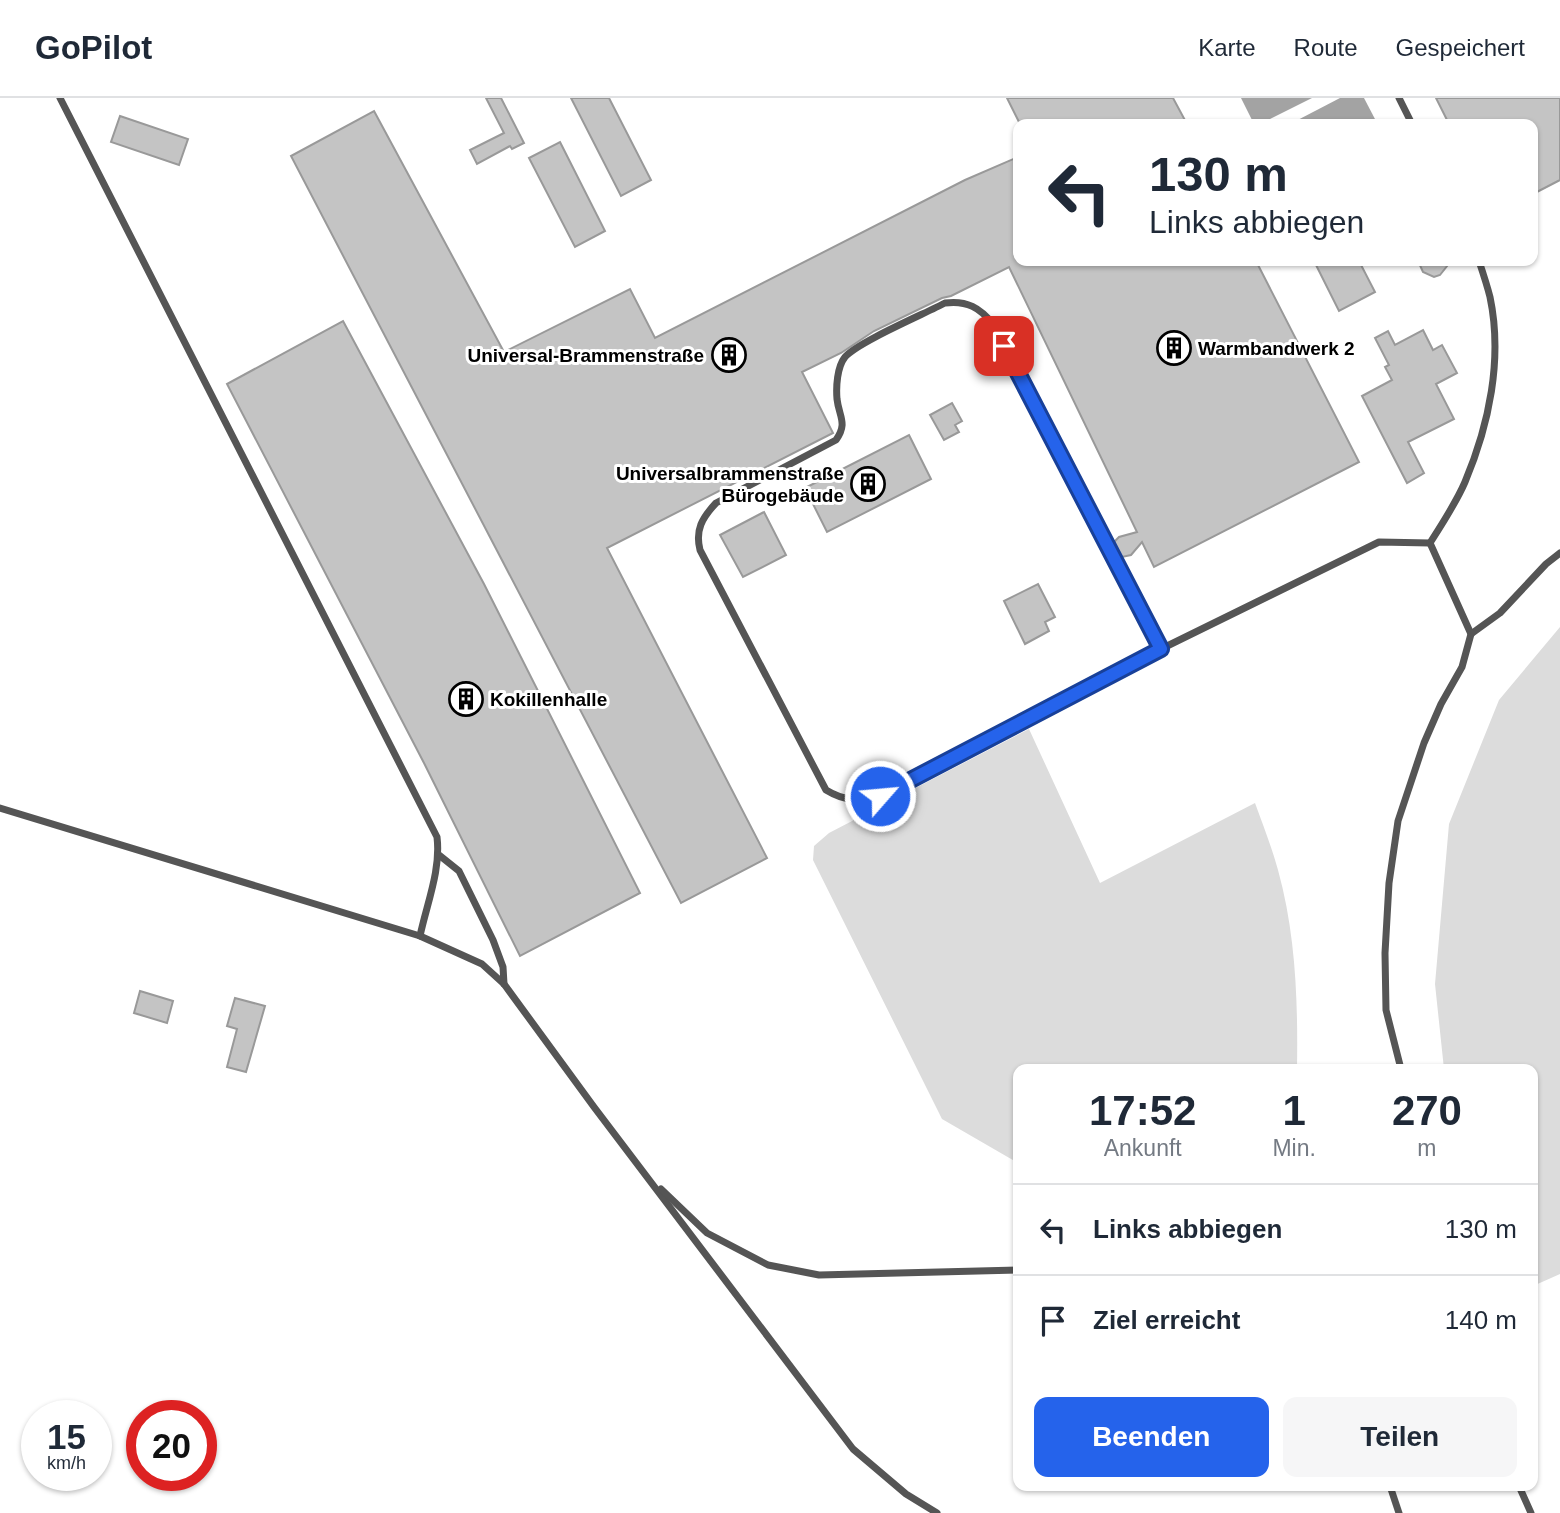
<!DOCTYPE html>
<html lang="de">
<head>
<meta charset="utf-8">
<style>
  :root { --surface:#fff; --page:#f6f6f7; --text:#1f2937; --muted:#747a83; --line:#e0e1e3; --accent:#2563eb }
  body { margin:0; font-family:Helvetica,sans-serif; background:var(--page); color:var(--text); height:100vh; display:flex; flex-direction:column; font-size:26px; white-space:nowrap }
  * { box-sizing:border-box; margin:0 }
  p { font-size:23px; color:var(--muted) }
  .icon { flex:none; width:38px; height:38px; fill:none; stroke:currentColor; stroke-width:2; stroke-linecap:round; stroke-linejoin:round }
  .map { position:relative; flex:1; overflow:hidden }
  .drawer { position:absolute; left:1013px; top:966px; width:525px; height:427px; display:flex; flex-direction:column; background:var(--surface); border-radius:14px; box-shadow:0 2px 5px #0004 }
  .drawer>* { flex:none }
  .guide { position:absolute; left:1013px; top:21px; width:525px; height:147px; border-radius:14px; box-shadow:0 2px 5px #0004; background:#fff; color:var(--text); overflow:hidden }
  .speed { position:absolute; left:21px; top:1302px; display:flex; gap:14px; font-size:35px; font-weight:700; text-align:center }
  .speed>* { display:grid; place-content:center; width:91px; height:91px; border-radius:50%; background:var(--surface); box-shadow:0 2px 5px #0004; line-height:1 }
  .speed small { font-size:18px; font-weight:400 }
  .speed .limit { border:10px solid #d22; background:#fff; color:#111 }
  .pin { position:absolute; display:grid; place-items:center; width:60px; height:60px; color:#fff; margin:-30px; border-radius:14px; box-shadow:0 4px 10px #0006 }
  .me { position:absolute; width:77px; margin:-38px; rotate:63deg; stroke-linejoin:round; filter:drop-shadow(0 0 5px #0008) }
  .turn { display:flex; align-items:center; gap:24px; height:147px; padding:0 21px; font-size:32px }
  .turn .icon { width:91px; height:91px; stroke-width:2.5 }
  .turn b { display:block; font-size:49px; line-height:60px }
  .eta { display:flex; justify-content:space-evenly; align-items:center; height:119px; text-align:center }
  .eta b { font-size:42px; font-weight:600; line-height:49px }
  .action { display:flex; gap:14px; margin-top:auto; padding:14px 21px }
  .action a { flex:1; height:80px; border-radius:14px; background:var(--accent); color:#fff; font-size:28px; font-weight:600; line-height:80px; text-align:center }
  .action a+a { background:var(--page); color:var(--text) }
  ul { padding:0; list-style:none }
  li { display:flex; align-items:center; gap:21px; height:91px; padding:0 21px; border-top:2px solid var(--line) }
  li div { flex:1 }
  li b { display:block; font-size:26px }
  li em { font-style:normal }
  header { display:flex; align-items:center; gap:42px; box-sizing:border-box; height:98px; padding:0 35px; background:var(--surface); border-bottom:2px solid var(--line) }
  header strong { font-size:33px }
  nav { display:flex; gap:38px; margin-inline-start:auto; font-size:24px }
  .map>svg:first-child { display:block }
  .green { fill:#dcdcdc }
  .water { fill:#a3a3a3 }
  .building { fill:#c4c4c4; stroke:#999; stroke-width:2 }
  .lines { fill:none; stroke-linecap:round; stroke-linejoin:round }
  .lane { stroke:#555; stroke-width:7 }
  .route-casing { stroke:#184099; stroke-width:18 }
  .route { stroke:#2563eb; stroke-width:12 }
  .labels { text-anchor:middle; stroke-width:6; stroke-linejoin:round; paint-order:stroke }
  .poi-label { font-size:19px; font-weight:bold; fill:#000; stroke:#fff; text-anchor:start }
</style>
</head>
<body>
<header>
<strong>GoPilot</strong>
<nav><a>Karte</a><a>Route</a><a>Gespeichert</a></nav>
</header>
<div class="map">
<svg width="1560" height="1415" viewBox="0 0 1560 1415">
  <rect width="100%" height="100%" fill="#fff"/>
  <g class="green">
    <path d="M1560,529V1176L1533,1188V971H1444L1435,886L1449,726L1499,602Z"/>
    <path d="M1029,631L1100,785L1255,705C1263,727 1272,750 1278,772C1296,837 1298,905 1297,971H1018V1065L942,1021L813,762L814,748L829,735Z"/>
  </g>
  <g class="water">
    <path d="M1241,0H1312L1260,26H1254Z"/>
    <path d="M1340,0H1364L1376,23L1369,26H1290Z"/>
  </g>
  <g class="building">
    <path d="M486,0H501L524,45L512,51L510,48L477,66L470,52L504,35Z"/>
    <path d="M571,0H609L651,82L621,98Z"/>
    <path d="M1007,0H1173L1187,26H1020Z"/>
    <path d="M1436,0H1560V82L1533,96V26H1449Z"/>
    <path d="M374,13L504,254L630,191L655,240L965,82L1018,59V163H1256L1359,364L1154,469L1142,444L1131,457L1122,459L1114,447L1115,443L1119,439L1137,434L1009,169L951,198L942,200L874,233L841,255L802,274L833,335L607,450L767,760L681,805L291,58Z"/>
    <path d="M120,18L188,41L179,67L111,44Z"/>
    <path d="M560,44L605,133L575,149L529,60Z"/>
    <path d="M1314,163H1359L1375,194L1339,213Z"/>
    <path d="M1418,163H1451L1440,177L1434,179L1423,174Z"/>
    <path d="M343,223L484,486L640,795L520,858L424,665L227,286Z"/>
    <path d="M1423,232L1433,252L1442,247L1457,275L1436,286L1454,321L1408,344L1424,375L1407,385L1362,298L1392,282L1385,269L1389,267L1375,240L1388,233L1395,247Z"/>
    <path d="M952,305L962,323L955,327L959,334L944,342L930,317Z"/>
    <path d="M909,337L931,381L827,434L805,390Z"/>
    <path d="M764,414L786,457L743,479L720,437Z"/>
    <path d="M1038,486L1055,519L1045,524L1049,533L1025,546L1004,503Z"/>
    <path d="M140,893L173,903L167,925L134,915Z"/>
    <path d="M235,900L265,908L246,974L227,969L237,931L227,928Z"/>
  </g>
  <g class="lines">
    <g class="lane">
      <path d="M60,0L437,739C441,772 427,805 420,838"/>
      <path d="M1399,0L1412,26"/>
      <path d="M1471,536L1500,515L1546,466L1560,455"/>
      <path d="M1161,551L993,226C980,210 967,202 945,205C924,216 858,244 845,259C837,269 836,289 837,301C839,319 848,325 836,342L716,405C702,420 695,432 700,452L826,692C844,703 860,704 880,698L1161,551L1379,444L1430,445"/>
      <path d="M0,710L420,838L482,866L504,886L594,1009L853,1351L906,1396L937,1415"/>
      <path d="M439,757L459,773L493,842L503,869L504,886"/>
      <path d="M1401,971L1386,912L1385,855L1389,785L1398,723L1424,645L1441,606L1462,569L1471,536L1430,445C1442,426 1456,405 1465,384C1489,327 1503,261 1490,199C1487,187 1483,175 1479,163"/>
      <path d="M661,1091L707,1135L768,1167L819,1177L1018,1172"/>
      <path d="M1390,1388L1399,1415"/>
      <path d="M1519,1388L1531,1415"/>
    </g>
  </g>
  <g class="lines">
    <g class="route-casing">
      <path id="route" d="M880,698L1161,551L1004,248"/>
    </g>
    <use href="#route" class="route"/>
  </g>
  <defs>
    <g id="building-ring" transform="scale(1.75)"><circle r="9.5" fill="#fff" stroke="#000" stroke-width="1.5"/><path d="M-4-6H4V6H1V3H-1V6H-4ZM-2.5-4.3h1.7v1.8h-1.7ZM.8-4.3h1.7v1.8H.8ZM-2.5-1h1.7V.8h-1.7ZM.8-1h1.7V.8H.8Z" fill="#000"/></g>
  </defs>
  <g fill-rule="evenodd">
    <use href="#building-ring" x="1174" y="250"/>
    <use href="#building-ring" x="729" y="257"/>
    <use href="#building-ring" x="868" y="386"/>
    <use href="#building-ring" x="466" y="601"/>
  </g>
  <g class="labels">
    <g class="poi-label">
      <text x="1198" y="257">Warmbandwerk 2</text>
      <text x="704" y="264" text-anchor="end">Universal-Brammenstraße</text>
      <text x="844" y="382" text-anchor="end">Universalbrammenstraße<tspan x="844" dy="22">Bürogebäude</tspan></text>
      <text x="490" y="608">Kokillenhalle</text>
    </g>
  </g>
</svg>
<div class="speed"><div>15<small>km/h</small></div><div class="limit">20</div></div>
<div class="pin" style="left:1004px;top:248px;background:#d93025"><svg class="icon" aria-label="arrive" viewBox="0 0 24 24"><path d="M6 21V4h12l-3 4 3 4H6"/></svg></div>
<svg class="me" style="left:880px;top:698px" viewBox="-20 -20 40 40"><circle r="17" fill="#2563eb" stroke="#fff" stroke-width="3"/><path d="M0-11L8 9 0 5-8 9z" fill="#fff"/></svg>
<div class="guide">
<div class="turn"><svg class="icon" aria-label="left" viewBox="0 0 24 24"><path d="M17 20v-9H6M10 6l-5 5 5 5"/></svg><div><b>130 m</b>Links abbiegen</div></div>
</div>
<section class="drawer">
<div class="eta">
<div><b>17:52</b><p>Ankunft</p></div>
<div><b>1</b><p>Min.</p></div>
<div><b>270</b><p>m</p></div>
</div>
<ul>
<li><svg class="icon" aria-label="left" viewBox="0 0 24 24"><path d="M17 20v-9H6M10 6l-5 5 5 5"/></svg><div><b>Links abbiegen</b></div><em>130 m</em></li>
<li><svg class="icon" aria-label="arrive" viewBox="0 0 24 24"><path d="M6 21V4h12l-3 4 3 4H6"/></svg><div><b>Ziel erreicht</b></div><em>140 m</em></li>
</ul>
<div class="action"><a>Beenden</a><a>Teilen</a></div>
</section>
</div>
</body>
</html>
